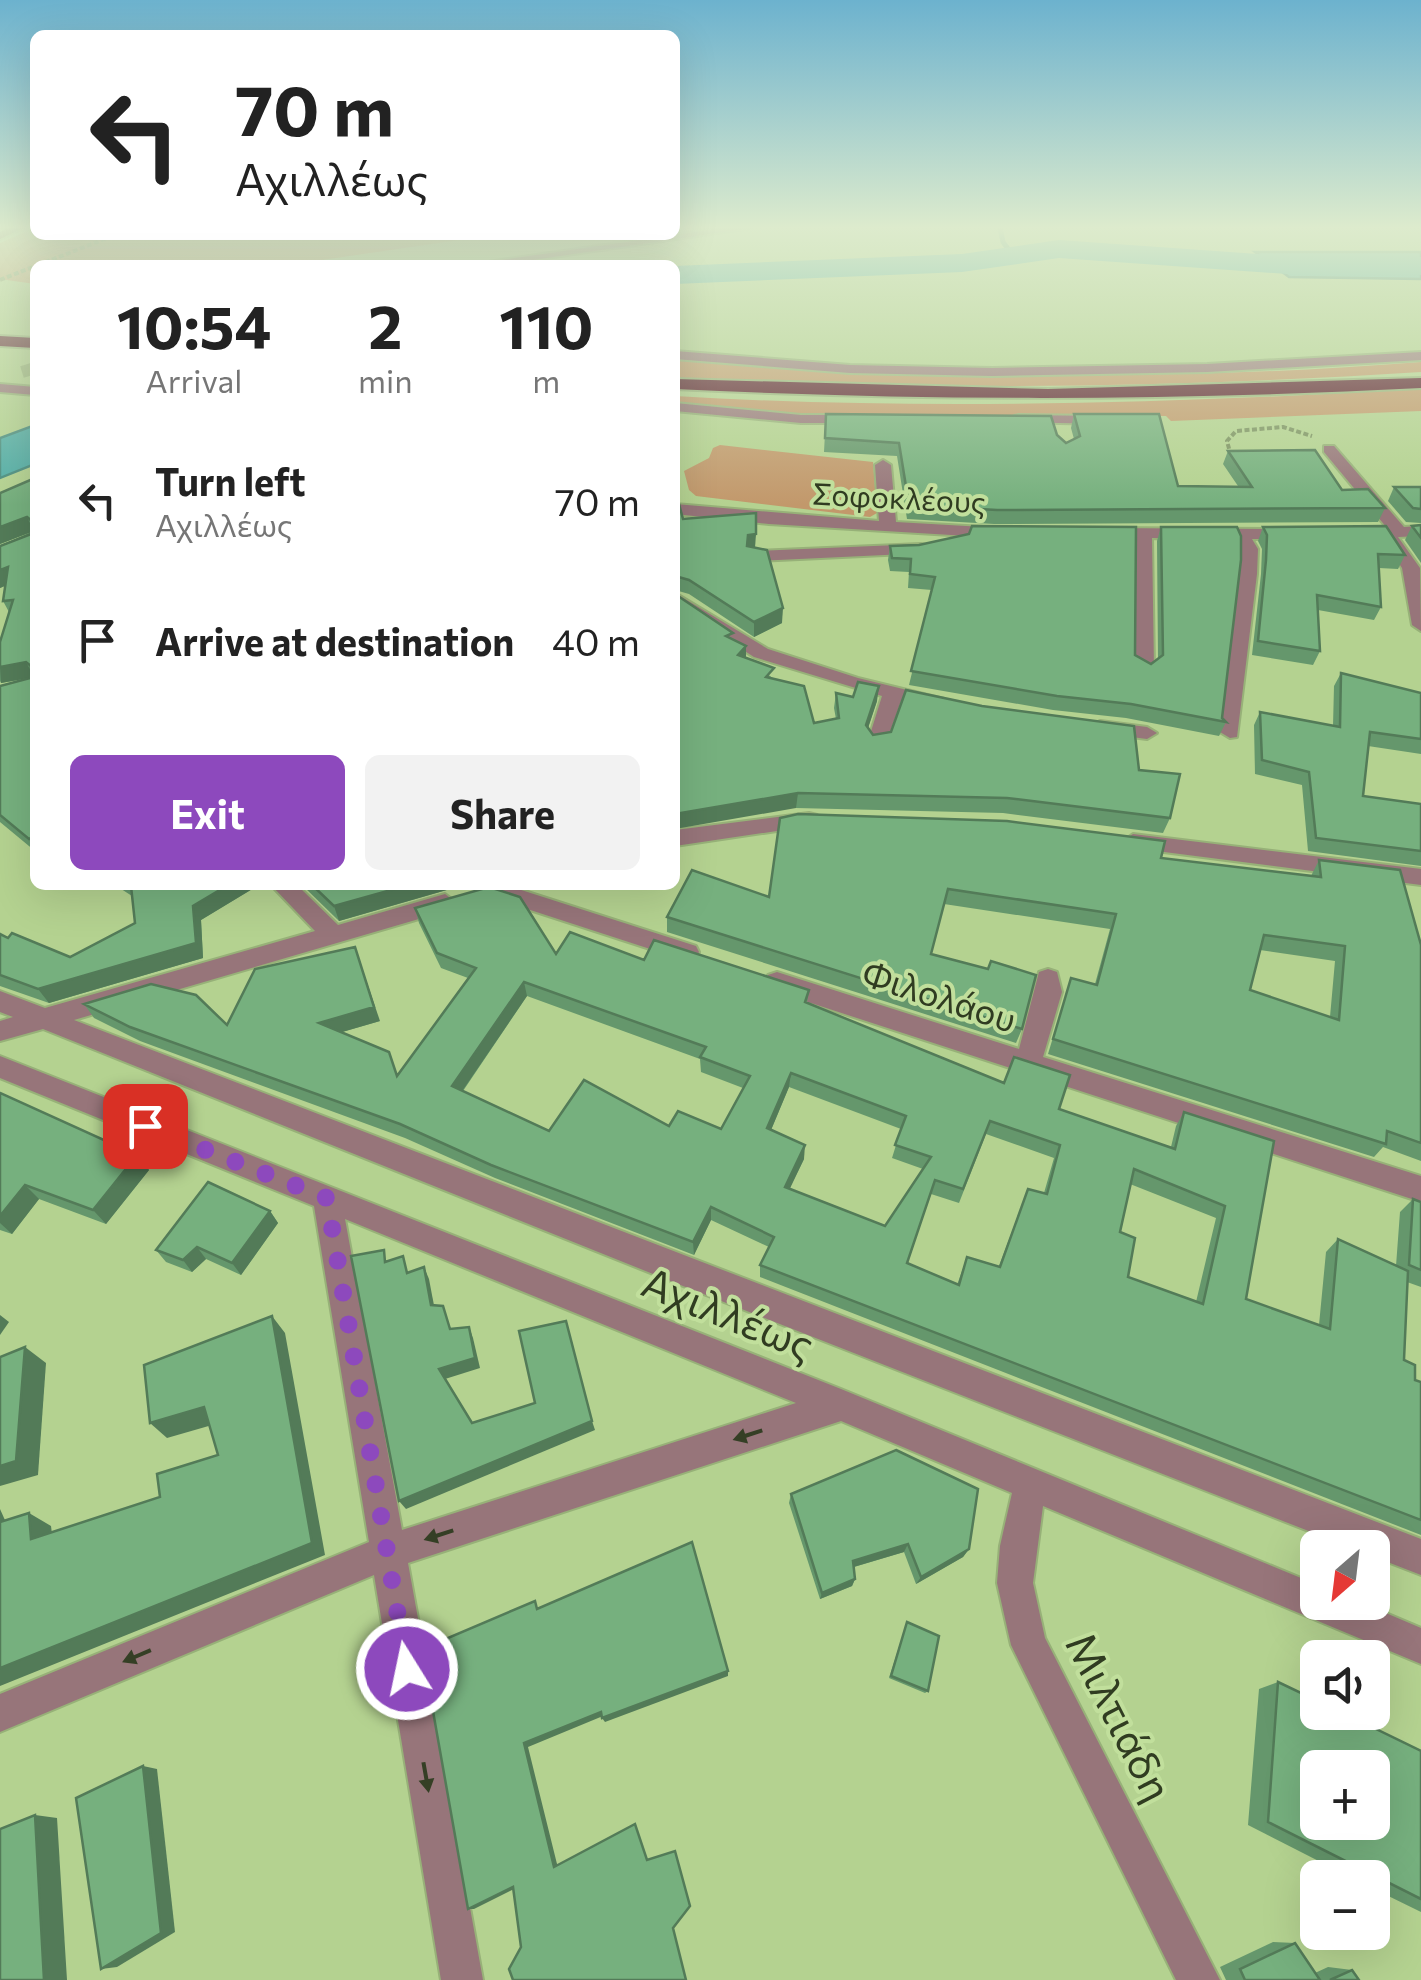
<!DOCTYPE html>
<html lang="en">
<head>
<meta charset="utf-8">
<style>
  :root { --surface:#fff; --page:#f2f2f2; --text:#222; --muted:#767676; --accent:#8d49bd }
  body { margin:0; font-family:Commissioner,sans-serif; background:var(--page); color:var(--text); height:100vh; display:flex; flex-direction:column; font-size:38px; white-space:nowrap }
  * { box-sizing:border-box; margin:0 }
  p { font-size:32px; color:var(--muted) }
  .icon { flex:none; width:55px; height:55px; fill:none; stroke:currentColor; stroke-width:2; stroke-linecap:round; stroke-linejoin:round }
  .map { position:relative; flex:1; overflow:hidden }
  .side { position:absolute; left:30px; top:260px; width:650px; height:630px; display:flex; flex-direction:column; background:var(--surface); border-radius:15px; box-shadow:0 10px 40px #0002 }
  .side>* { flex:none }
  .guide { position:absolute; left:30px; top:30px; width:650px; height:210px; border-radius:15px; box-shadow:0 10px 40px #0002; background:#fff; color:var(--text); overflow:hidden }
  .needle { width:65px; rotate:208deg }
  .fabs { position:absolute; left:1300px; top:1530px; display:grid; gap:20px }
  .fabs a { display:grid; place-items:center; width:90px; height:90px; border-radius:15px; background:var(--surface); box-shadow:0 10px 40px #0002; font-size:50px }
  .pin { position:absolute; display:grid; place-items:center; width:85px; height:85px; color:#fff; margin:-42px; border-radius:20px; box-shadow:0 5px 15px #0006 }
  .me { position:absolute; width:110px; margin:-55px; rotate:350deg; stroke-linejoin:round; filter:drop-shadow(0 0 8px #0008) }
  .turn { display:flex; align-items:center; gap:35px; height:210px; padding:0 40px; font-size:45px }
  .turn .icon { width:130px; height:130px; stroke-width:2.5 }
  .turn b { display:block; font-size:70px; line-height:85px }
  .eta { display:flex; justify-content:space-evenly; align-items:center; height:170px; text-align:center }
  .eta b { font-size:60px; font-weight:700; line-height:70px }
  .action { display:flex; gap:20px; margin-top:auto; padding:20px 40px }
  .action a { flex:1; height:115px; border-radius:15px; background:var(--accent); color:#fff; font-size:40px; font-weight:700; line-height:115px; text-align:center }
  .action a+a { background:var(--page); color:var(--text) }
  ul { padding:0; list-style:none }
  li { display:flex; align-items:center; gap:30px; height:140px; padding:0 40px }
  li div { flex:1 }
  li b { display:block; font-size:38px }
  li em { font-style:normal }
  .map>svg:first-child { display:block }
  .green { fill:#c2986b }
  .water { fill:#52aea7; stroke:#488c7f; stroke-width:2.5 }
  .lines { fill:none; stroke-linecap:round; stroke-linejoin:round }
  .stream { stroke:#488c7f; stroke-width:5 }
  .river { fill:#52aea7; fill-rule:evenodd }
  .minor-tunnel { stroke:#9ab47a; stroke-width:12; stroke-dasharray:12 6; stroke-linecap:butt }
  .minor-casing { stroke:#97b178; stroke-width:4 }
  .major-casing { stroke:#97b178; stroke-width:4 }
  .highway-casing { stroke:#97b178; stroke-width:4 }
  .path { stroke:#7b9160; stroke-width:4; stroke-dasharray:5 2.5; stroke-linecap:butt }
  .minor { fill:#97757a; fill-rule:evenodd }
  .major { fill:#69323d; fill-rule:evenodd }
  .highway { fill:#571829; fill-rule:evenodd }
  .wall { fill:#65976c; fill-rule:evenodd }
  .shaded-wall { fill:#537b58 }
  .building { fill:#76b07e; stroke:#537b58; stroke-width:2.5; fill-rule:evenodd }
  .oneway { fill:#353f25 }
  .route { stroke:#8d49bd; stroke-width:18; stroke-dasharray:0 32.4 }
  .labels { text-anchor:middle; stroke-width:8; stroke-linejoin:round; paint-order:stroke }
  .far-street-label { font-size:30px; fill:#303c21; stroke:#c1df9c }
  .street-label { font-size:35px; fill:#303c21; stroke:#c1df9c }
  .near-street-label { font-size:42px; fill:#303c21; stroke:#c1df9c }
</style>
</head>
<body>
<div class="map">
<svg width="1421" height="1980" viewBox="0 0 1421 1980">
  <rect width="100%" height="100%" fill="#b4d290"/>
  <g class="green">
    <path d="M35,228V235H493L288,265H35V284L0,279V243Z"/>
    <path d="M675,360C923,377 1173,382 1421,362V372C1173,388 924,390 675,380Z"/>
    <path d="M1421,389V411L1171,421L1166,416H819L675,405V396C923,411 1173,403 1421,389Z"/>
    <path d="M720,445L873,462L877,513L870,517L696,496L689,490L684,471L709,458L713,448Z"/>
  </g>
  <g class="water">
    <path d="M1255,252H1421V279L1289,277Z"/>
    <path d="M35,425V464L0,478V438Z"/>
  </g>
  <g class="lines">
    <path class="stream" d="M1000,228L1003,242L1014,257"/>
    <path class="river" d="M1059,240L1287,256L1421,257V275L1287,274L1059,258L962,272L675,284V266L962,254Z"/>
    <path class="minor-tunnel" d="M22,372L35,368"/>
    <g class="minor-casing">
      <g id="minor">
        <path d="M722,228H751L499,265H467Z"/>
        <path d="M675,351L850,365L992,368L1207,364L1421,352V360L1207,372L992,376L850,373L675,359Z"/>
        <path d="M0,384L35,387V395L0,392Z"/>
        <path d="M675,403L801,415H859L866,419L859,423H801L675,411Z"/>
        <path d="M1019,415L1104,416L1111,420L1104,424L1014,422V416Z"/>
        <path d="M1324,446H1334L1404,527L1421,526V536L1398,537L1420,568L1421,631L1412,625L1402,568L1382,538L1356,539L1348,534L1356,529L1387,528L1324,452Z"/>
        <path d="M883,460L891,465L896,522L1001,528L1009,533L1001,538L769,524L675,514V504L879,521L875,465Z"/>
        <path d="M1101,528L1291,529L1299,534L1291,539H1252L1258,549L1257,574L1237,737L1230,738L1220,732L1239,574L1240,549L1235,539L1152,538L1154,669L1144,675L1134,669L1136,538L1095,537V529Z"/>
        <path d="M921,544L927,545V553L756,561L747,556L756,551Z"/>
        <path d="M675,593L768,649L858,678L944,699L947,703L937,709L901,701L885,746H871L868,741L882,696L754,657L675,606Z"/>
        <path d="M1100,721L1147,727L1157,733L1147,739L1093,732L1090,727Z"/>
        <path d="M809,813L817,815L820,820L817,825L675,846V830Z"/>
        <path d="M1133,834L1421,869V885L1125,847L1122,842Z"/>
        <path d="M271,885H297L338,925L445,894L457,903L453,909L74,1020L1421,1539V1575L1372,1556V1548H1352L683,1286L43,1029L0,1041V1021L13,1017L0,1012V991L45,1008L315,931Z"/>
        <path d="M483,885H506L696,946L699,952L696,958L687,961L484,895Z"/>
        <path d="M1048,969L1057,972L1062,992L1043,1057L1421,1176V1202L768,989L765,982L768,975L777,972L1019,1049L1039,972Z"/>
        <path d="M0,1056L841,1389L1318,1585V1602H1360L1421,1628V1664L1043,1506L1033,1583L1045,1638L1220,1980H1176L1011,1645L997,1583L1000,1546L1012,1493L841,1421L408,1563L483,1980H441L374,1575L0,1732V1694L369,1542L314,1206L0,1078ZM345,1219L796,1403L402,1530Z"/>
      </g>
    </g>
    <g class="major-casing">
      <path id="major" d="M9,228H23L0,239V232Z"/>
    </g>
    <g class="highway-casing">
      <g id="highway">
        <path d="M0,336L35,338V348L0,346Z"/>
        <path d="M1421,378V388C1172,401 924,401 675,389V379L1048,389Z"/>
      </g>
    </g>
    <g class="path">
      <path d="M38,265L115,235"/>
      <path d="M0,280L35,266"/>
      <path d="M1231,456L1227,441L1236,431L1283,427L1312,436"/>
    </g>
    <use href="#minor" class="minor"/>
    <use href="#major" class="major"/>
    <use href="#highway" class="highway"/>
  </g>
  <g class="wall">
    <path d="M826,414L1057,435L1066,443L1074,439L1071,428L1074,414L1178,486H1238L1223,464L1228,451L1342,490L1385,508L1378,522L994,524L907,519L897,456L824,452Z"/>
    <path d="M35,478V851L0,822V686L30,678L1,683L0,681V642L9,612L3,601L5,586L0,588V546L31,532L0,544V493Z"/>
    <path d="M1394,487H1421V523L1406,522L1388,501Z"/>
    <path d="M675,504L683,519L755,547L782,623L754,637L689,594L675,590Z"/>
    <path d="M1421,525V563L1405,540L1412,526Z"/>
    <path d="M1161,527L1222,718L1226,722L1219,736L1126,718L1053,710L909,685L932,590L908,588L909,572L890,571L888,560L890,546L1135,655L1151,664L1158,659L1157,541Z"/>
    <path d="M1263,527L1405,555L1398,569L1379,568L1381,607L1374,620L1318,610L1320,651L1313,665L1252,655L1261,574L1262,549L1258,541Z"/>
    <path d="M733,640L746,658L774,679L814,723L836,719L834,708L836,693L877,701L868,728L873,735L1139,770L1170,818L1163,833L1003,813L796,808Z"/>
    <path d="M1341,673L1421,693V754L1368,746L1363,796L1421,804V866L1308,851L1302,785L1255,774L1254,725L1260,712L1333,726L1334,686Z"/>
    <path d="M1161,858L1311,876L1319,860L1421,945V1161L1383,1147L1374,1157L1048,1054L1071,978L1095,984L1110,929L944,904L931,954L1022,1029L1016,1043L667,932V917L769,897ZM1260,950L1335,961L1330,1017L1250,990Z"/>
    <path d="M115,885H259L201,920L203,958L49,1003L0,986V934L8,938L70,957L135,923L132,896Z"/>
    <path d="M302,885H464L339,921Z"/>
    <path d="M415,908L556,954L644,960L809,990L807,1003L1059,1109L1171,1147L1176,1126L1184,1112L1274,1141L1246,1299L1319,1325L1326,1252L1338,1239L1396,1266L1400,1212L1413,1199L1421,1202V1287L1407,1282L1404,1360L1415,1380L1421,1382V1535L760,1277V1265L769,1247L711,1220L694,1255L495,1178L405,1138L140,1041L94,1018L84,1004L227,1025L380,1021L342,1032L397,1076L468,978L441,968L419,923ZM527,996L700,1059L701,1072L743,1088L721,1129L669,1126L549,1131L463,1091ZM789,1087L901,1129L892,1158L923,1169L885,1226L789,1189L804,1159L771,1130ZM986,1134L1054,1158L1044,1193L1028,1189L999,1266L967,1257L957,1285L907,1263L931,1194L959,1203ZM1130,1184L1216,1218L1196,1302L1128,1277L1120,1232Z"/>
    <path d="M0,1093L137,1155L149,1170L106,1224L39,1199L12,1234L0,1230Z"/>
    <path d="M270,1211L278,1223L241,1275L206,1259L192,1272L166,1262L156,1250Z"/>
    <path d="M791,1494L969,1549L963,1557L916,1584L904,1552L854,1567L855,1579L852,1586L820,1599L789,1503Z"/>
    <path d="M907,1622L928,1691L925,1693L889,1678Z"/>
    <path d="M1278,1682L1421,1751V1912L1372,1888V1878H1352L1248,1825L1259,1689Z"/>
    <path d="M1273,1942L1295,1943L1315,1973L1328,1967L1352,1970L1359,1980H1226L1220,1967Z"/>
  </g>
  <g class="shaded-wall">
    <path d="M27,517L34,531L0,544V527Z"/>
    <path d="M756,534L755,548L747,549L748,535Z"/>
    <path d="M8,567L15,581L0,588V570Z"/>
    <path d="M783,608L782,623L754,637V622Z"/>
    <path d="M746,646V661L738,655Z"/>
    <path d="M26,662L34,677L1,683L0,667Z"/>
    <path d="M879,686L877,701L864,740L866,725Z"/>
    <path d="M798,793L796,808L675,829V814Z"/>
    <path d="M35,835V849L29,839Z"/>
    <path d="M228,885H259L201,920L203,958L49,1003L38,989L193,906Z"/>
    <path d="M409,885H464L339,921L334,906Z"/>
    <path d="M360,962L380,1021L325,1037L319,1023Z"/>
    <path d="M524,982L527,996L456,1100L452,1086Z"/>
    <path d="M791,1073L789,1087L766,1142L767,1128Z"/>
    <path d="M805,1145L804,1159L784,1201L785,1187Z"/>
    <path d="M137,1155L149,1170L106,1224L93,1210Z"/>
    <path d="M25,1185L39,1199L12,1234L0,1223V1216Z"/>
    <path d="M711,1207V1220L694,1255L693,1242Z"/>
    <path d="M270,1211L278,1223L241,1275L232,1263Z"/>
    <path d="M197,1247L206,1259L192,1272L183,1260Z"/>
    <path d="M424,1267L429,1279L436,1316L431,1305Z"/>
    <path d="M0,1315L9,1322L0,1335Z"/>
    <path d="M272,1316L285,1333L325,1555L0,1686V1668L312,1543Z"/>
    <path d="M469,1327L473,1338L480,1368L445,1379L439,1369Z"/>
    <path d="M25,1347L46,1363L38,1475L0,1486V1466Z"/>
    <path d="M204,1407L219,1423L167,1438L150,1423Z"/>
    <path d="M592,1421L595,1430L406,1509L399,1501Z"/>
    <path d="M0,1509L13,1538L0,1531Z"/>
    <path d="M29,1513L51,1526L54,1551L31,1539Z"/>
    <path d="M908,1544L904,1552L850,1568L853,1561Z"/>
    <path d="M969,1549L963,1557L916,1584L921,1577Z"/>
    <path d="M855,1579L852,1586L820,1599L822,1593Z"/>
    <path d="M728,1671V1676L605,1722L602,1718Z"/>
    <path d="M601,1712L603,1716L528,1747L558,1868L554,1867L524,1743Z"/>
    <path d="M143,1766L157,1769L175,1932L117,1967L101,1969Z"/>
    <path d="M35,1815L57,1818L67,1980H44Z"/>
    <path d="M513,1887H518L474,1909H468Z"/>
  </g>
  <g class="building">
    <path d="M826,414L1051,416L1057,435L1066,443L1080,436L1074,414H1159L1178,486L1252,487L1228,451L1315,450L1342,490L1368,489L1385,508L997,510L909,505L899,443L825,438Z"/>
    <path d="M35,478V835L29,839L0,815V686L30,678L31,666L26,662L0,667V642L13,600L3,601L8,567L0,570V546L31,534L32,521L27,517L0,527V493Z"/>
    <path d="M1394,487H1421V509L1413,508Z"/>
    <path d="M675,504H679L683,519L756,513V534L748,535L747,546L767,550L783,608L754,622L689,580L675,576Z"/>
    <path d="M1421,525V538L1412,526Z"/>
    <path d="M972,526L1136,527L1135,655L1151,664L1163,655L1161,527H1237L1241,536V560L1222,718L1226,722L1131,704L1057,696L911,671L935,577L910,574L911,559L892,558L890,546L919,545L969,534Z"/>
    <path d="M1386,526L1405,555L1378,554L1381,607L1317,595L1320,651L1258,641L1266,560L1267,535L1263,527Z"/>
    <path d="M675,594L733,633L726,636L746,646L738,655L774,668L766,677L804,686L814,723L839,718L836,693L853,697L858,682L879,686L866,725L873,735L891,732L906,690L982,706L1134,726L1139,770L1180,774L1170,818L1007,798L798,793L675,814Z"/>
    <path d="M1341,673L1421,693V739L1370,732L1363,796L1421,804V851L1316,838L1309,772L1262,760L1260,712L1340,727Z"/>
    <path d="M798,814L1007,821L1165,841L1161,858L1321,877L1319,860L1400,870L1421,945V1143L1387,1131L1386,1144L1053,1039L1071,978L1097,985L1116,914L948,889L931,954L988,969L991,961L1036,975L1022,1029L667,917L692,870L769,897L780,818ZM1264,935L1345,946L1339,1020L1250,990Z"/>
    <path d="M129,885H228L193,906L196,943L38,989L0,975V934L8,938L12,933L70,957L135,923L131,886Z"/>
    <path d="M312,885H409L334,906Z"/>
    <path d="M489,887L520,897L556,954L570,932L644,960L654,940L809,990L805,1002L1004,1083L1014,1057L1070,1075L1059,1109L1175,1149L1184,1112L1274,1141L1246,1299L1330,1329L1338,1239L1408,1271L1404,1360L1415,1365V1380L1421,1382V1520L760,1265L774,1237L711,1207L693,1242L491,1165L400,1124L130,1027L84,1004L151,984L196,995L227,1025L255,969L355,947L374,1007L319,1023L389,1052L397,1076L476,968L437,953L415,908ZM524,982L706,1047L700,1057L750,1076L721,1129L678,1111L669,1126L584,1080L549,1131L452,1086ZM791,1073L906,1116L895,1145L931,1157L885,1226L785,1187L805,1145L767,1128ZM990,1121L1060,1145L1047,1194L1028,1189L1000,1267L967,1257L959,1285L907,1263L935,1180L963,1189ZM1134,1169L1225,1206L1203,1304L1128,1277L1135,1238L1120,1232Z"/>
    <path d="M0,1093L137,1155L93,1210L25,1185L0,1216Z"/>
    <path d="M208,1182L270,1211L232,1263L197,1247L183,1260L156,1250Z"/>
    <path d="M1413,1199L1421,1202V1270L1409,1265Z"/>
    <path d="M384,1250L385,1262L403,1256L407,1273L424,1267L431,1305L443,1306L450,1329L469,1327L475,1358L439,1369L472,1423L535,1403L519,1331L566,1321L592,1421L399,1501L351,1256Z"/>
    <path d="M272,1316L312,1543L0,1668V1522L29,1513L31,1539L160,1497L157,1474L218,1455L204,1407L150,1423L144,1365Z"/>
    <path d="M25,1347L16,1461L0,1466V1357Z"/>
    <path d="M896,1450L978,1489L969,1549L921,1577L908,1544L853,1561L855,1579L822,1593L791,1494Z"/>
    <path d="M692,1542L728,1671L602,1718L601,1712L524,1743L554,1867L635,1824L647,1860L675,1851L690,1906L673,1928L686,1980H513L509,1969L521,1947L513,1887L468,1909L422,1649L535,1601L537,1609Z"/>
    <path d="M907,1622L939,1636L928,1691L891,1676Z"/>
    <path d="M1278,1682L1318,1701V1712H1341L1421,1751V1899L1268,1822ZM1318,1768H1372V1822H1318Z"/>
    <path d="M143,1766L161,1933L101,1969L76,1798Z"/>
    <path d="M35,1815L44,1980H0V1829Z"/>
    <path d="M1295,1943L1320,1980H1245L1240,1969Z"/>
    <path d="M1352,1970L1359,1980H1330Z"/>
  </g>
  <defs><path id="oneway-solid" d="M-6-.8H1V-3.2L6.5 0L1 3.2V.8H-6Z" transform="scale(2.5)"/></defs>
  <g class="oneway">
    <use href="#oneway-solid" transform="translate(748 1435) rotate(162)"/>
    <use href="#oneway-solid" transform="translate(439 1535) rotate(162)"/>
    <use href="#oneway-solid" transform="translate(137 1656) rotate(157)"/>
    <use href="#oneway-solid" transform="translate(426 1777) rotate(80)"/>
  </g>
  <linearGradient id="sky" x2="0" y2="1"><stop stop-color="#6cb2ce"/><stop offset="0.45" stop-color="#ddebcd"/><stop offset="1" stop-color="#ddebcd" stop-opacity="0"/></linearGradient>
  <rect width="1421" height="505" fill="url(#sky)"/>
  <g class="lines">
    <path class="route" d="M145,1126L327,1198L407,1669"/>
  </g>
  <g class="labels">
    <g class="far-street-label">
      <text transform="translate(899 499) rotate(3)" y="10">Σοφοκλέους</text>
    </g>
    <g class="street-label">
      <text transform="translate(939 997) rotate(18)" y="12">Φιλολάου</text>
    </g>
    <g class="near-street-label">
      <text transform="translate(728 1314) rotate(22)" y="15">Αχιλλέως</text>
      <text transform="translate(1119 1717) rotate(63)" y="15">Μιλτιάδη</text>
    </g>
  </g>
</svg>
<div class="fabs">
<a><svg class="needle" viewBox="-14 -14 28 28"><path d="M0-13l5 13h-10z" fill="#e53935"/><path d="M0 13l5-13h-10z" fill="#767676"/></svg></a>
<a><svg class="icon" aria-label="sound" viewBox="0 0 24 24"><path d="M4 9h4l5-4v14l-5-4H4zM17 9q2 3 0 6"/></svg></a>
<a>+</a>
<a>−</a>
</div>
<div class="pin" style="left:145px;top:1126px;background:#d93025"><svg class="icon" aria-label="arrive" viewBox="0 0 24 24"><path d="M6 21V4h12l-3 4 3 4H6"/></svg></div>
<svg class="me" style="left:407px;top:1669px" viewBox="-20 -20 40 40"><circle r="17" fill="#8d49bd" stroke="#fff" stroke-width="3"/><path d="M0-11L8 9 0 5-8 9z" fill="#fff"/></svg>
<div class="guide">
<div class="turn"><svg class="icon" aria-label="left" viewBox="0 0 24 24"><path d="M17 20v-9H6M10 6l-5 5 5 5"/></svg><div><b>70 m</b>Αχιλλέως</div></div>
</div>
<section class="side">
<div class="eta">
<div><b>10:54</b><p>Arrival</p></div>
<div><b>2</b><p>min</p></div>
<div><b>110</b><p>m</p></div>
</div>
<ul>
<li><svg class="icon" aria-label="left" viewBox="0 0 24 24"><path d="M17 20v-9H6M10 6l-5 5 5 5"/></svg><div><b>Turn left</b><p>Αχιλλέως</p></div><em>70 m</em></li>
<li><svg class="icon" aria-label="arrive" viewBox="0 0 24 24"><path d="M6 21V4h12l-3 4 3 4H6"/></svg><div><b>Arrive at destination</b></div><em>40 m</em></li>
</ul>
<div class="action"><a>Exit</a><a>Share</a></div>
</section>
</div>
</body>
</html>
